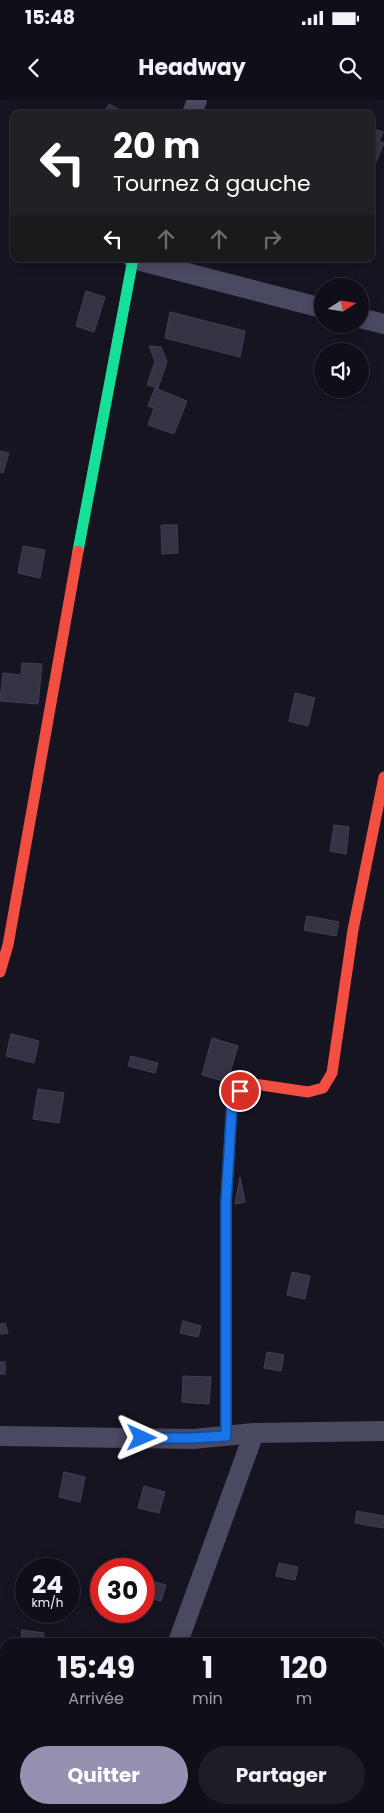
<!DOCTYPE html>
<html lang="fr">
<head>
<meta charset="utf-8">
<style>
  :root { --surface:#100f19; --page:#1e1d26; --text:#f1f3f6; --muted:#9c9ca2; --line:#302f38; --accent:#9591b1 }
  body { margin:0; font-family:Poppins,sans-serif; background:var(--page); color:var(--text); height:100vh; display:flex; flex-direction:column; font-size:19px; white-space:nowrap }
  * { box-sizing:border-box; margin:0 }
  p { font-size:16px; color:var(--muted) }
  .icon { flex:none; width:28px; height:28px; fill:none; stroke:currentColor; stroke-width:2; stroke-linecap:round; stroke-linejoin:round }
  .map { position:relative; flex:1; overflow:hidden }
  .sheet { position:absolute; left:0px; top:1538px; width:385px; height:176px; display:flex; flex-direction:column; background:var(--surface); border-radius:15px 15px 0 0; box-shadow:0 2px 12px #0003,0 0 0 1px var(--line) }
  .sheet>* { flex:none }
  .hud { position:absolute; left:10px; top:10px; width:365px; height:152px; border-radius:10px; box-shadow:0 2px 12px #0003,0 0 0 1px var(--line); background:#202124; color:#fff; overflow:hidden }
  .needle { width:32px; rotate:78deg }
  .controls { position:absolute; left:314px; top:178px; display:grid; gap:10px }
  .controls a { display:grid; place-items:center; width:55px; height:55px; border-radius:50%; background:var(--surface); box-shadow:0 2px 12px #0003,0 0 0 1px var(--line); font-size:25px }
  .speed { position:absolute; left:15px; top:1458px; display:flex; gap:10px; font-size:25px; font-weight:700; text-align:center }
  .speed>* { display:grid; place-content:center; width:65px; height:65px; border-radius:50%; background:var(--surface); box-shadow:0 2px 12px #0003,0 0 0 1px var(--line); line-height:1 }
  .speed small { font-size:12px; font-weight:400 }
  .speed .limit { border:8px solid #d22; background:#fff; color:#111 }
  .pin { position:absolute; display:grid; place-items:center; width:42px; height:42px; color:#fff; margin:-21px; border:2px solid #fff; border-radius:50%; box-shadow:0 1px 5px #0007 }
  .me { position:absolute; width:55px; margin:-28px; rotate:91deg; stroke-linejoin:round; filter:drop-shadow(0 0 4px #0008) }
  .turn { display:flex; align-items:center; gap:18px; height:105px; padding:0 20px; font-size:22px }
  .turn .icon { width:65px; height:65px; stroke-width:2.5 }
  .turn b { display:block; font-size:35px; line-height:42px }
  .lanes { display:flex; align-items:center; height:48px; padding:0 20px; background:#0003; justify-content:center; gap:25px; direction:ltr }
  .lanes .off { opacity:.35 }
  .eta { display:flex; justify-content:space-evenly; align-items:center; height:85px; text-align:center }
  .eta b { font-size:30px; font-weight:700; line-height:35px }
  .button { display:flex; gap:10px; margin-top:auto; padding:10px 20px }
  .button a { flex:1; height:58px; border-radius:30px; background:var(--accent); color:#fff; font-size:20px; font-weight:700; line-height:58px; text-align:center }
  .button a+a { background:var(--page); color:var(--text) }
  .status { display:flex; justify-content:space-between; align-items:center; height:35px; padding:0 25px; background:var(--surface); direction:ltr }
  .status svg { height:14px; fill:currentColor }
  header { display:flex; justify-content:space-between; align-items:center; height:65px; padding:0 20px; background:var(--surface); font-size:22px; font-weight:700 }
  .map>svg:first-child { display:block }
  .building { fill:#343243; stroke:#433f54 }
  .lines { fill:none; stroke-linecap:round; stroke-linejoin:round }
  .street { stroke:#4a4962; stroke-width:20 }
  .fast { stroke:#16e098; stroke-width:11 }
  .jam { stroke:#f24e42; stroke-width:11 }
  .route-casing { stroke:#114b97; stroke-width:12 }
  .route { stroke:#1a73e8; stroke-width:9 }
</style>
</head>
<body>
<div class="status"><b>15:48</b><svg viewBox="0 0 49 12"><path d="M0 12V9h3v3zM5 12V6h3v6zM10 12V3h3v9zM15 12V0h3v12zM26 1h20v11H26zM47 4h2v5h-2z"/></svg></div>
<header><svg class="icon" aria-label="back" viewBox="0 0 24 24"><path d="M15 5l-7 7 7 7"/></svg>Headway<svg class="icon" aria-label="search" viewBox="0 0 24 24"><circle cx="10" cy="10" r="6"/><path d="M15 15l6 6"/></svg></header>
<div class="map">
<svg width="384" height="1713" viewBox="0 0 384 1713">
  <rect width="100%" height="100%" fill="#161421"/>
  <g class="building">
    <path d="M109,4L127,14H104Z"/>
    <path d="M371,28L383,32L379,41L384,43L371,74Z"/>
    <path d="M86,191L105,197L94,232L76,226Z"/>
    <path d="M170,212L245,231L240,257L165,238Z"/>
    <path d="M149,246L161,247L167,262L158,288L147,285L155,261Z"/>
    <path d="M155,288L187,301L174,334L148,325L154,308L148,306Z"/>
    <path d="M0,351L9,353L3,373L0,372Z"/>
    <path d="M161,425H177L178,453L162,454Z"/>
    <path d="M23,446L45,450L40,478L18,473Z"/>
    <path d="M22,563L42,564L38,604L0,601L3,573L21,575Z"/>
    <path d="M295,593L315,598L308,626L289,621Z"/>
    <path d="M334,725L349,727L346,754L330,751Z"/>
    <path d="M307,816L339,822L336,836L304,830Z"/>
    <path d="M11,934L39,941L34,963L6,956Z"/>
    <path d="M212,938L238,946L227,982L202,975Z"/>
    <path d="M131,956L158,963L155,973L128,966Z"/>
    <path d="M38,989L64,993L59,1023L33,1019Z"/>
    <path d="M240,1077L245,1102L235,1104Z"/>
    <path d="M292,1172L310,1176L305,1199L287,1195Z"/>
    <path d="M183,1221L201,1226L198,1237L180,1233Z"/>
    <path d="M5,1223L8,1233L0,1234V1224Z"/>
    <path d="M267,1252L284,1255L281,1271L264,1268Z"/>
    <rect x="0" y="1262" width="5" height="12"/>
    <path d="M183,1276L211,1277L209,1304L182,1302Z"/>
    <path d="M64,1372L85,1377L80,1402L59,1397Z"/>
    <path d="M144,1386L165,1392L159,1413L138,1408Z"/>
    <path d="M357,1411L384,1416L383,1428L355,1423Z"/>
    <path d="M279,1463L298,1467L295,1480L276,1476Z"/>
    <path d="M155,1482L166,1485L161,1501L150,1498Z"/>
    <path d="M22,1530L44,1533L43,1542H21Z"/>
    <path d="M161,1709H183L187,1711L186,1713H165L160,1711Z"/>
  </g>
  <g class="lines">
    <g class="street">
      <path d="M192,14L197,0"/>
      <path d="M133,159L322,208"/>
      <path d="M360,218L384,224"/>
      <path d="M0,1336L193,1339L254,1333L384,1331"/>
      <path d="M178,1542L254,1333"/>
    </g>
    <g class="fast">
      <path d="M78,451L133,159"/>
      <path d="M226,1336V1102L232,1004L242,991"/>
    </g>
    <g class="jam">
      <path d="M0,872L8,845L78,451"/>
      <path d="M242,991L254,984L308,992L323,988L332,973L353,830L384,677"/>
    </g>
  </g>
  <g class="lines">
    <g class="route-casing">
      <path id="route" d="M142,1338H192L226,1336V1102L232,1004L240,991"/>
    </g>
    <use href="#route" class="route"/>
  </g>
</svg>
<div class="controls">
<a><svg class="needle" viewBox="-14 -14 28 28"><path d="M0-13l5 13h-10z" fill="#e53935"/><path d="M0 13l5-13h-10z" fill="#9c9ca2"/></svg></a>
<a><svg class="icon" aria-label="sound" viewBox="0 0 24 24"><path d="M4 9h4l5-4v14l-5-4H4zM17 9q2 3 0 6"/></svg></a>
</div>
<div class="speed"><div>24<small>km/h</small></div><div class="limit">30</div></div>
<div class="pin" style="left:240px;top:991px;background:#d93025"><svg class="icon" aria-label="arrive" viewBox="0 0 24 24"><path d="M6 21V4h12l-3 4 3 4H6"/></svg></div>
<svg class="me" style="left:142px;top:1338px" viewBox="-20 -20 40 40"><path d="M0-17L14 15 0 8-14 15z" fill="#1a73e8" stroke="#fff" stroke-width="4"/></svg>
<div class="hud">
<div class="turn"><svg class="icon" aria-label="left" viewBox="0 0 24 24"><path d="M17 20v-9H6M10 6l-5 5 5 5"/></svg><div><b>20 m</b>Tournez à gauche</div></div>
<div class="lanes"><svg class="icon" aria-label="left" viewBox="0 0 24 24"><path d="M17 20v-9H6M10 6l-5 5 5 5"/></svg><svg class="icon off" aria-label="ahead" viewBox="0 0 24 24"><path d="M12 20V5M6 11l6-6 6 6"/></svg><svg class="icon off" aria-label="ahead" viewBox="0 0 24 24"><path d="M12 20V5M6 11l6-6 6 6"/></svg><svg class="icon off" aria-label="right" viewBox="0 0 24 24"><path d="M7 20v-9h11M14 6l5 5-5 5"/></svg></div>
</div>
<section class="sheet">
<div class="eta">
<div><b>15:49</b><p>Arrivée</p></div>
<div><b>1</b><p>min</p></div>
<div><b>120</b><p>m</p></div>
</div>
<div class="button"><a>Quitter</a><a>Partager</a></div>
</section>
</div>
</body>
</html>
